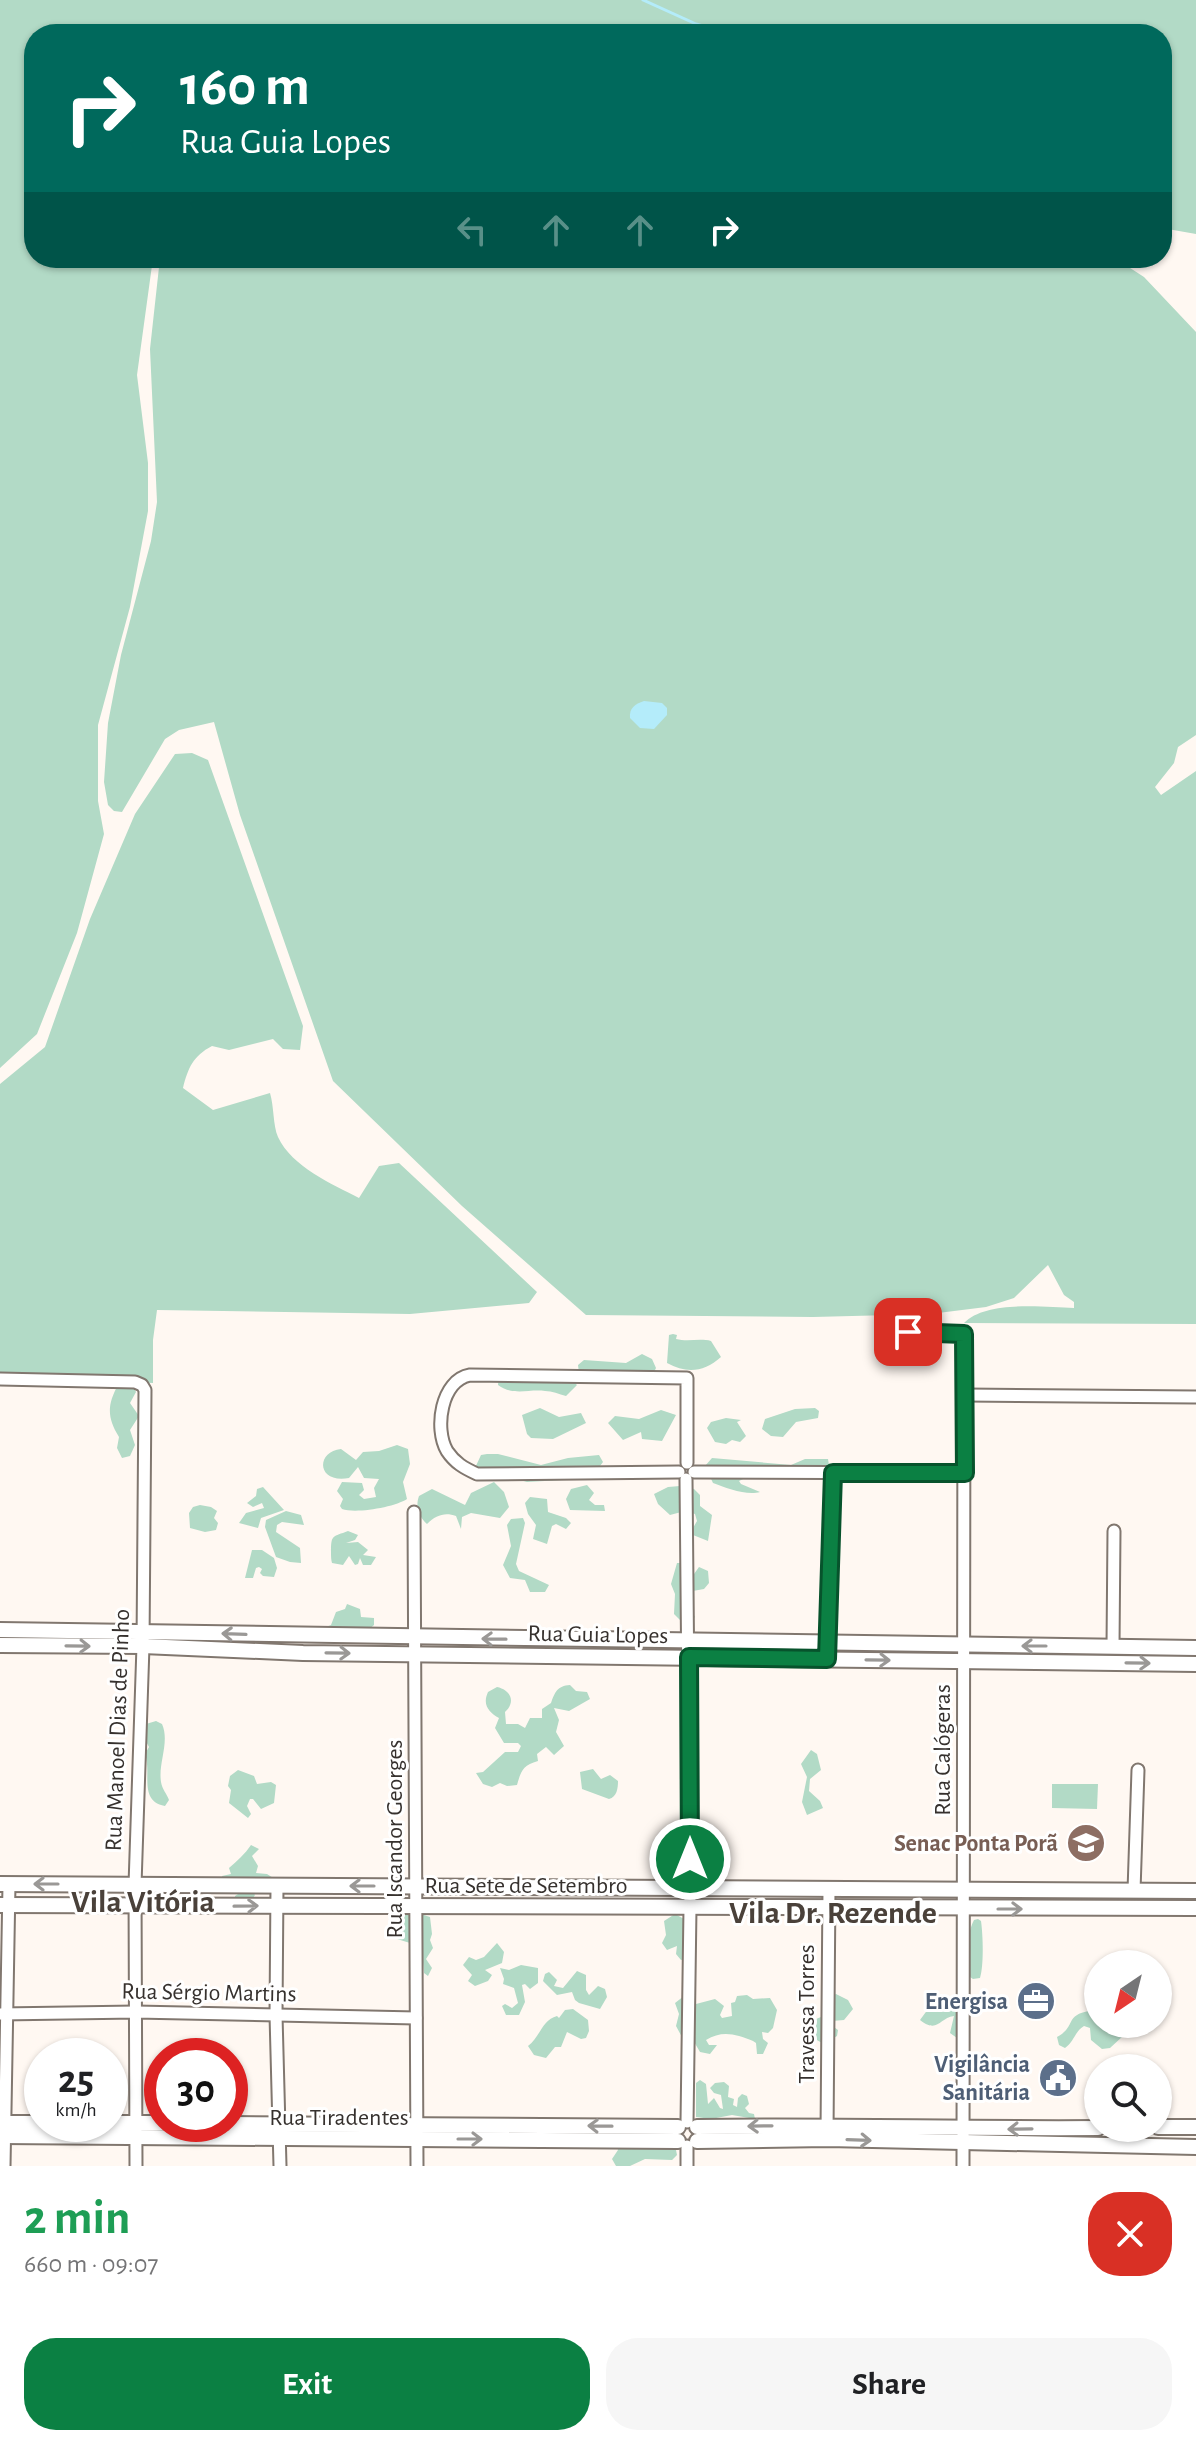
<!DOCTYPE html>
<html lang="en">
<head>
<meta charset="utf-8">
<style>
  :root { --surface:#fff; --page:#f6f6f6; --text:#202124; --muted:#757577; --accent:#0b8043 }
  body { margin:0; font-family:"Alegreya Sans",sans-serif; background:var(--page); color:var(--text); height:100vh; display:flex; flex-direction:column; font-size:30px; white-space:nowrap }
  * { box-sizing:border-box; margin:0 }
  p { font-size:26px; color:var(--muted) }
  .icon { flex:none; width:44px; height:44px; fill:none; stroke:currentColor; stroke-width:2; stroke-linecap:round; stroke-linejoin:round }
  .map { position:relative; height:2166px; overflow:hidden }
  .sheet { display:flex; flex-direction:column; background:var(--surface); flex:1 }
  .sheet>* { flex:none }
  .banner { position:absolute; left:24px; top:24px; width:1148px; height:244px; border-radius:32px; box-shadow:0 2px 6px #0004; background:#00695c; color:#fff; overflow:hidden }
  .needle { width:52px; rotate:215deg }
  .buttons { position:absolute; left:1084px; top:1950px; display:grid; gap:16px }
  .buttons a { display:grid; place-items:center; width:88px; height:88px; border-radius:50%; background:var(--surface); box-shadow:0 2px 6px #0004; font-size:40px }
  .speed { position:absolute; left:24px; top:2038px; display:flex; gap:16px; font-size:40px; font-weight:700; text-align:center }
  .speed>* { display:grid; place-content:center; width:104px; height:104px; border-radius:50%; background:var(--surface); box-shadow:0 2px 6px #0004; line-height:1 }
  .speed small { font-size:20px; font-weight:400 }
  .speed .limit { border:12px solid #d22; background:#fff; color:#111 }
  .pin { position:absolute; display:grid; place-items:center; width:68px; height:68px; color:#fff; margin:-34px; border-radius:16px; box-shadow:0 4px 12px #0006 }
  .me { position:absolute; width:88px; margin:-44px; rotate:0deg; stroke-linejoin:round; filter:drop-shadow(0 0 6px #0008) }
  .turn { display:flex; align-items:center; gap:28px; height:168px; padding:0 24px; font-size:36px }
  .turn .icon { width:104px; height:104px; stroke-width:2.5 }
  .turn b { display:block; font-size:56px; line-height:68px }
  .lanes { display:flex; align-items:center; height:76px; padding:0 24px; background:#0003; justify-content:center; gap:40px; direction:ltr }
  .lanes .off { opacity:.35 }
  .round { display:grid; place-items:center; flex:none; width:84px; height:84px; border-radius:32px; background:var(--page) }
  .summary { display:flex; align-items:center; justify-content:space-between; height:136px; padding:0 24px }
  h1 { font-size:48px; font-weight:700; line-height:60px; color:#1e9e55 }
  .cta { display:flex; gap:16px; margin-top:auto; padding:16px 24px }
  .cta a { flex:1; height:92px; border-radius:32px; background:var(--accent); color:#fff; font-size:32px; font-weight:700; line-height:92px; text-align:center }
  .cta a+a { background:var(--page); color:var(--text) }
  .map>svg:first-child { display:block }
  .green { fill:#b2dac6 }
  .water { fill:#b4ecfa }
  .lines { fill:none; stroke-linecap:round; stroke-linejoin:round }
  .stream { stroke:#b4ecfa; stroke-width:3 }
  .minor-casing { stroke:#81776f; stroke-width:15 }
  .major-casing { stroke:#81776f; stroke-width:18 }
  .minor { stroke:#fff; stroke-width:11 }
  .major { stroke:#fff; stroke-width:14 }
  .oneway { stroke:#9a9896 }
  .route-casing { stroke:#07532c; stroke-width:20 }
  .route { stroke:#0b8043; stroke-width:14 }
  .labels { text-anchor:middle; stroke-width:6; stroke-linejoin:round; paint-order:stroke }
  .street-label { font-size:24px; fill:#36312e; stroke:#fff }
  .education-label { font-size:24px; font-weight:bold; fill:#785e54; stroke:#fff; text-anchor:end }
  .service-label { font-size:24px; font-weight:bold; fill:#4e5e75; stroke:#fff; text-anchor:end }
  .district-label { font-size:32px; font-weight:bold; fill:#4a413a; stroke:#fff }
</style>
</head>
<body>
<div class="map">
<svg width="1196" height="2166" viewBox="0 0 1196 2166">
  <rect width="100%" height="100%" fill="#fff8f2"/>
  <g class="green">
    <path d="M0,0H1196V234L1162,228V34H34V258H153L137,375L148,463V511L130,607L98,725V801L104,834L77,933L37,1034L0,1068Z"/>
    <path d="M160,258H1123L1127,266L1144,277L1196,332V735L1178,747L1174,763L1155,787L1161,795L1196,771V1324L964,1323C986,1300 1044,1307 1074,1308V1302L1064,1295L1048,1265L1014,1298L986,1307L930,1314L813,1317L586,1315L462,1206L333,1081L240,815L214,722L179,730L165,739L122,812L114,811L108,805L104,782L108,723L121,655L151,541L157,502L150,349Z"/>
    <path d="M192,753L208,760L303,1026L300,1050L283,1049L273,1039L229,1050L212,1046C193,1056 188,1068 183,1088L213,1110L270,1093C274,1106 273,1126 278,1137C292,1167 332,1184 359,1198L379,1166L399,1163L537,1292L529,1303L410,1314L157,1310L153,1340V1383L131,1382L136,1392L130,1403L139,1416L130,1430L135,1445L130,1456L122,1458L117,1448L119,1437C107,1418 107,1405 118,1385L0,1377V1084L45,1047L90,919L135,814L175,754Z"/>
    <path d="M673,1334L677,1335L676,1339C688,1342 700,1338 711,1341L721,1357C704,1372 687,1374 667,1363L669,1335Z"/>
    <path d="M642,1354L652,1359L656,1368L653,1374L579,1373L578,1365L584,1360L626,1363Z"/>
    <path d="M499,1374L574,1382L577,1385L566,1396C559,1394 552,1391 545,1391C528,1389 513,1396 498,1385Z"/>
    <path d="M540,1408L559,1417L581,1413L586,1423L553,1439L531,1438L527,1434L522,1415Z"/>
    <path d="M815,1408L819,1411L818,1418L796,1422L783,1437L771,1436L762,1429L765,1419L795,1409Z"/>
    <path d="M661,1410L676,1415L662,1441L642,1439L641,1432L623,1440L608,1423L615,1416L639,1419Z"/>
    <path d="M726,1418L741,1420L737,1422L746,1436L740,1442L732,1440L726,1444L715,1442L707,1428L711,1422Z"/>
    <path d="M397,1445L408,1449L410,1464L403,1482L407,1499C395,1507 356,1514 342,1509L340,1506L343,1499L337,1491L342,1482L362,1483L364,1490L359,1495L364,1499L376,1497L374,1488L379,1479L364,1478L358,1467L349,1478C317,1484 315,1452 341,1449L356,1460L363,1452L379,1451Z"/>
    <path d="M487,1454H498L541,1465L568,1458L599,1455L603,1462L594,1474L580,1479L527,1482L513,1478L483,1477L475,1468L481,1455Z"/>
    <path d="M712,1458L791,1465L805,1459H828L830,1471L822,1478C798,1474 761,1468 739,1481L741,1484L760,1492C747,1496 726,1488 713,1483L705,1466Z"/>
    <path d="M494,1482L504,1492L509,1507L500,1518L471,1513L462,1517L461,1529L456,1516C445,1512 436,1515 427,1524C419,1517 415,1507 419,1496L432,1489L465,1505L471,1493Z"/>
    <path d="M587,1485L594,1493L589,1500L595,1505H604L605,1511L570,1510L566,1499L571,1489Z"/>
    <path d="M680,1486L694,1489L700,1495V1506L712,1515L708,1541L693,1535V1528L697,1521L695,1514L685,1511L670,1515L658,1504L654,1494L668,1487Z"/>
    <path d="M263,1487L284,1510L261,1518L258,1528L239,1523L246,1513L264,1508L262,1503L253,1507L247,1503L256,1496L257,1489Z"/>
    <path d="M530,1497L547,1499L548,1512L566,1518L571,1523L566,1529L556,1524L552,1526L547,1544L533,1539L536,1525L528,1514L525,1503Z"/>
    <path d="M200,1505L211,1507L217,1511L214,1518L218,1523L216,1530L205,1532L190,1528L189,1513L193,1507Z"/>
    <path d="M286,1511L301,1515L304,1525L282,1522L277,1525L276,1532L300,1548L301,1563L290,1562L276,1557L265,1527L266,1520Z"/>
    <path d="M523,1518L525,1523L516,1564L519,1571L549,1585L545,1592H530L525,1580L510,1578L503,1565L511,1546L507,1525L511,1519Z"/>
    <path d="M348,1531L358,1535L355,1540L346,1543L358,1542L368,1550L363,1555L376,1557L371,1565H363L360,1558L358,1564L355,1565L349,1556L343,1565L332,1563C331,1560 331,1556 331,1552C331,1534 333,1537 348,1531Z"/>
    <path d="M252,1550H262L274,1558L277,1568L274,1577L263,1576L260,1573L262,1569L259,1567L256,1568L253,1578H245Z"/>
    <path d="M677,1563H681L694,1574L699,1567L708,1571L709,1583L704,1589L687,1592L686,1602L695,1617L689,1622H682L674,1614L675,1594L671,1584Z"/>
    <path d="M347,1604L360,1609L361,1617L374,1618V1625C357,1640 345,1646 324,1641L318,1630L331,1625L336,1612L345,1609Z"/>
    <path d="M570,1685L576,1691L587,1692L590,1699L569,1711L554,1708L559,1720L556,1732L564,1746L554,1755L546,1747L537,1754L538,1761C523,1765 521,1771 517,1785L507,1786L500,1783L492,1787L483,1784L476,1773L483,1772L505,1752H518L521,1746L518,1743H504L495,1728L499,1718C489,1712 482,1705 488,1692L497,1687C511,1690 516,1702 505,1712L506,1724H518L525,1728L530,1718H542V1709L551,1703C555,1692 557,1686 570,1685Z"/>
    <path d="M156,1721L162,1724C170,1742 158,1763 161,1782C162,1789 167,1794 169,1800L165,1806C138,1801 152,1772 145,1754L149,1747L142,1734L146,1724Z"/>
    <path d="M811,1750L817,1754L821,1770L810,1779L809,1791L820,1801L823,1808L807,1815L802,1802L807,1777L801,1764Z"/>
    <path d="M593,1769L601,1779L610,1775L618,1781C618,1788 617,1797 609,1799L582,1789L580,1772Z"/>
    <path d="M238,1770L254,1776L257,1784L271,1782L276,1785L274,1803L261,1809L253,1799H250L247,1806L251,1814L248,1818L229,1803L231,1790L228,1786L230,1776Z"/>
    <path d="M1052,1784H1098L1097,1809L1052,1808Z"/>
    <path d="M251,1845L259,1849L252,1856L258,1866L256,1873L267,1874L278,1881L251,1889L255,1895L251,1901L235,1900V1896L241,1892L224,1884L222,1876L231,1874L229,1868C237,1861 245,1854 251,1845Z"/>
    <path d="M408,1910L430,1917L432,1934L430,1940L433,1948L426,1959L432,1968L428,1976L424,1973L423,1962L410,1954V1943L397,1939L401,1916Z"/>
    <path d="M675,1914L686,1920L684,1938L689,1944L690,1958L681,1960L676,1954L677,1946L667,1950L662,1943L666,1935L664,1921Z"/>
    <path d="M978,1919L981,1921C983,1935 984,1966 980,1978L973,1979L967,1975C970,1956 965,1937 974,1920Z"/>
    <path d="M497,1943L504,1952L502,1963L485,1970L492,1975L488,1981L475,1986L468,1981L472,1975L463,1965L469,1957L476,1960L484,1957Z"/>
    <path d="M521,1965L538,1968V1983L530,1989L525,1984L522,1985L525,2002L519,2015H506L502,2006L505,2004L512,2008L518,2003L514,1988L503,1984L504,1979L500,1968L509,1970Z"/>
    <path d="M577,1971L586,1975V1990L589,1995L598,1986L605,1989L607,1997L600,2009L579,2003L575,2000L572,1992L557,1995L543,1981L545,1974L549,1972L557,1980L554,1986L563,1988Z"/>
    <path d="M836,1994L848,2000L853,2009L844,2020L832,2021L831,2025L838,2030L837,2036L824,2044L806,2034C808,2023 814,2019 824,2016L831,1996Z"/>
    <path d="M747,1995L753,1999L770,1998L777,2010L773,2028L768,2033L762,2032L763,2039L768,2043L763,2054H757L756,2043L753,2041C736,2034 722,2030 706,2040L709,2045H717L710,2054L700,2052L693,2040L683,2039L676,2026L679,2014L675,2003L684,1996L696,2004L715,1999L724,2006L720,2015L722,2018L732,2016L731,2003L735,2002L737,1996Z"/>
    <path d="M951,2001L958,2002L961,2038H957L950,2033L954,2016C939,2018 938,2034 920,2020L931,2005Z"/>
    <path d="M1098,2005V2024H1139L1137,2033L1123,2036L1110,2048L1102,2049L1091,2040L1090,2028L1084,2026C1075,2031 1074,2042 1065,2048L1059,2045L1057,2037C1078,2026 1062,2014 1095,2010Z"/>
    <path d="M573,2009L588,2020L589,2031L586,2038L581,2039L567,2032L561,2047H555L546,2058L534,2055L528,2046C540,2037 542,2020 557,2016L559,2018L565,2010Z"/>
    <path d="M700,2080L706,2084L708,2104L714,2098L720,2108L723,2109L721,2095L714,2093L710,2088L715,2083L724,2082L729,2086L728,2097L734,2099L733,2105L737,2107L738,2098L742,2094L747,2096L749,2104L745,2108L749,2113L754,2114L755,2119L732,2115L711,2119L696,2117V2083Z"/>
    <path d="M675,2145L677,2155L672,2160L645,2159L630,2166H616L612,2159L618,2150L617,2146Z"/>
  </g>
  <path class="water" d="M644,701L662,703L667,708V715L654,729L640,728L630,718C629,708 635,704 644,701Z"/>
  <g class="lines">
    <path class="stream" d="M643,0L696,24L731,34"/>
    <g class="minor-casing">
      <g id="minor">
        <path d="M908,1332L964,1334L963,2166"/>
        <path d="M0,1379L135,1382L142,1385L145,1390L143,1646L135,1885L136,2166"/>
        <path d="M965,1395L1196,1397"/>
        <path d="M679,1472L477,1474C464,1468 455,1463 447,1451C434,1429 441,1380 470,1375L687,1378V1463"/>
        <path d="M694,1472L965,1473"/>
        <path d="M686,1479L690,1908L687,2122"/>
        <path d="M414,1512L417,2166"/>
        <path d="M1113,1646L1114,1531"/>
        <path d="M828,1648L833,1473"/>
        <path d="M277,1886L276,2015L280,2166"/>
        <path d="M1134,1891L1138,1770"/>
        <path d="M0,2014L136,2012L416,2018"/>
        <path d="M827,2134L829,1889"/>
        <path d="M4,2166L9,1884"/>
        <path d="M687,2166V2146"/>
      </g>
    </g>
    <g class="major-casing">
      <g id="major">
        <path d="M0,1630L1196,1648"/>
        <path d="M0,1645L143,1646L303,1653L1196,1664"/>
        <path d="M0,1884L1196,1891"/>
        <path d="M0,1905L1196,1908"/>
        <path d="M0,2123H42"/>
        <path d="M110,2123H162"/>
        <path d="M230,2124L678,2127"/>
        <path d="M697,2127C831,2125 964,2129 1098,2128"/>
        <path d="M1158,2127H1196"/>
        <path d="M0,2136L678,2141"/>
        <path d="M697,2141L828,2139L1196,2147"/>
      </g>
    </g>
    <use href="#minor" class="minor"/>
    <use href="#major" class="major"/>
  </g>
  <defs><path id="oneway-shaft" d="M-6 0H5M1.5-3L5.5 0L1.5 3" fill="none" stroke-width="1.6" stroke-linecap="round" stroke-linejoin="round" transform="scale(2)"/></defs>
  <g class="oneway">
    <use href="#oneway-shaft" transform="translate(234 1634) rotate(-178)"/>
    <use href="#oneway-shaft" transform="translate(494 1639) rotate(-179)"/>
    <use href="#oneway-shaft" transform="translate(78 1646) rotate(1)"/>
    <use href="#oneway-shaft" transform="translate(1034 1646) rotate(-180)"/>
    <use href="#oneway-shaft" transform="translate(338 1653) rotate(1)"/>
    <use href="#oneway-shaft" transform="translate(878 1660) rotate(1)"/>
    <use href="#oneway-shaft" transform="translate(1138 1663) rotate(1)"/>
    <use href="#oneway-shaft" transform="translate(46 1884) rotate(-180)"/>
    <use href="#oneway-shaft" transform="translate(362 1886) rotate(-180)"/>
    <use href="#oneway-shaft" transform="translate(246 1906) rotate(-1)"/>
    <use href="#oneway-shaft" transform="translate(1010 1909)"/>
    <use href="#oneway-shaft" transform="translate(600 2126) rotate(-179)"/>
    <use href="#oneway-shaft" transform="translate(760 2126) rotate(179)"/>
    <use href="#oneway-shaft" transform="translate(1020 2129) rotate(179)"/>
    <use href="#oneway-shaft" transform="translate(470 2139)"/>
    <use href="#oneway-shaft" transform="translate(859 2140) rotate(2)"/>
  </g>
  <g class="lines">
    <g class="route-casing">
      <path id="route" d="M690,1859L689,1657L827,1659L833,1473H965L964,1334L908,1332"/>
    </g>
    <use href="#route" class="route"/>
  </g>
  <defs>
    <g id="university-disc" transform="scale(2)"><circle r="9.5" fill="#8d6e63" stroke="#fff"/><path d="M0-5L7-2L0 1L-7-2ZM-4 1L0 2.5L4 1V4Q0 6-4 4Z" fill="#fff"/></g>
    <g id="office-disc" transform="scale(2)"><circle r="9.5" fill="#5c6f8a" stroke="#fff"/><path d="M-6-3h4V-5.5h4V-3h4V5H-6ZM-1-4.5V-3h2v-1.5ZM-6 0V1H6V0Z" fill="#fff"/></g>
    <g id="civic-disc" transform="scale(2)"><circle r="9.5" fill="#5c6f8a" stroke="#fff"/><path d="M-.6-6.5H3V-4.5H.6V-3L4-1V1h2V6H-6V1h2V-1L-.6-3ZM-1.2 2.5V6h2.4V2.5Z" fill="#fff"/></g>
  </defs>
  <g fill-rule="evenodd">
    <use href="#university-disc" x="1086" y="1843"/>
    <use href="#office-disc" x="1036" y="2001"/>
    <use href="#civic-disc" x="1058" y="2078"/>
  </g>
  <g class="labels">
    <g class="street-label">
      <text transform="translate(598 1634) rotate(1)" y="8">Rua Guia Lopes</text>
      <text transform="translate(117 1730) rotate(-88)" y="8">Rua Manoel Dias de Pinho</text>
      <text transform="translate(942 1750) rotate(-90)" y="8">Rua Calógeras</text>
      <text transform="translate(394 1839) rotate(-90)" y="8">Rua Iscandor Georges</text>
      <text x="526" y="1893">Rua Sete de Setembro</text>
      <text transform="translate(209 1992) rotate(1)" y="8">Rua Sérgio Martins</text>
      <text transform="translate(806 2014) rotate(-90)" y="8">Travessa Torres</text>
      <text x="339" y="2125">Rua Tiradentes</text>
    </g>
    <g class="education-label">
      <text x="1058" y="1851">Senac Ponta Porã</text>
    </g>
    <g class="service-label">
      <text x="1008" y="2009">Energisa</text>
      <text x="1030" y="2072">Vigilância<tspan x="1030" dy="28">Sanitária</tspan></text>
    </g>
    <g class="district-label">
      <text x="143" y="1912">Vila Vitória</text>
      <text x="833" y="1923">Vila Dr. Rezende</text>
    </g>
  </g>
</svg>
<div class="buttons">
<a><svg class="needle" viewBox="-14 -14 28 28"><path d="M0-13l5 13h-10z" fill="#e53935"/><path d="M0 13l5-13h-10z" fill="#757577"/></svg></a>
<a><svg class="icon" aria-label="search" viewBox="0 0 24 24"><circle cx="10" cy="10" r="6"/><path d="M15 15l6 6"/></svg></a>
</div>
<div class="speed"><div>25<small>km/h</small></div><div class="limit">30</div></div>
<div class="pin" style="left:908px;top:1332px;background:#d93025"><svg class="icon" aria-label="arrive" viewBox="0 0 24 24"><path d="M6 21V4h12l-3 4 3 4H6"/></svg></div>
<svg class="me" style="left:690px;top:1859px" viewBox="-20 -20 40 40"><circle r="17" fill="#0b8043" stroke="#fff" stroke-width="3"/><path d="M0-11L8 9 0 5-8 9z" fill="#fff"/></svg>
<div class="banner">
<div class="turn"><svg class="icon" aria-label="right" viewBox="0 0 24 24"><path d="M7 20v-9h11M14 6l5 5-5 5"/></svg><div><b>160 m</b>Rua Guia Lopes</div></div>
<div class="lanes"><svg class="icon off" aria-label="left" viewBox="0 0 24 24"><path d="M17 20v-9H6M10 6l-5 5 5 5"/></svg><svg class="icon off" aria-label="ahead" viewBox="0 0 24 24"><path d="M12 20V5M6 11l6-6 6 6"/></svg><svg class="icon off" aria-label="ahead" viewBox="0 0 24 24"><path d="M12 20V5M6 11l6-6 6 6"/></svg><svg class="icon" aria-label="right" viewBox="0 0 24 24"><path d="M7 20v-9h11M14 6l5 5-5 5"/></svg></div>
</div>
</div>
<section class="sheet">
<div class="summary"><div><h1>2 min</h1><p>660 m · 09:07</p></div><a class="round" style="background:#d93025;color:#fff"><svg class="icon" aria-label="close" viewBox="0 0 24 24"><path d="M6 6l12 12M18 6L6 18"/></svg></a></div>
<div class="cta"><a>Exit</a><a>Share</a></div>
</section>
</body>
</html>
